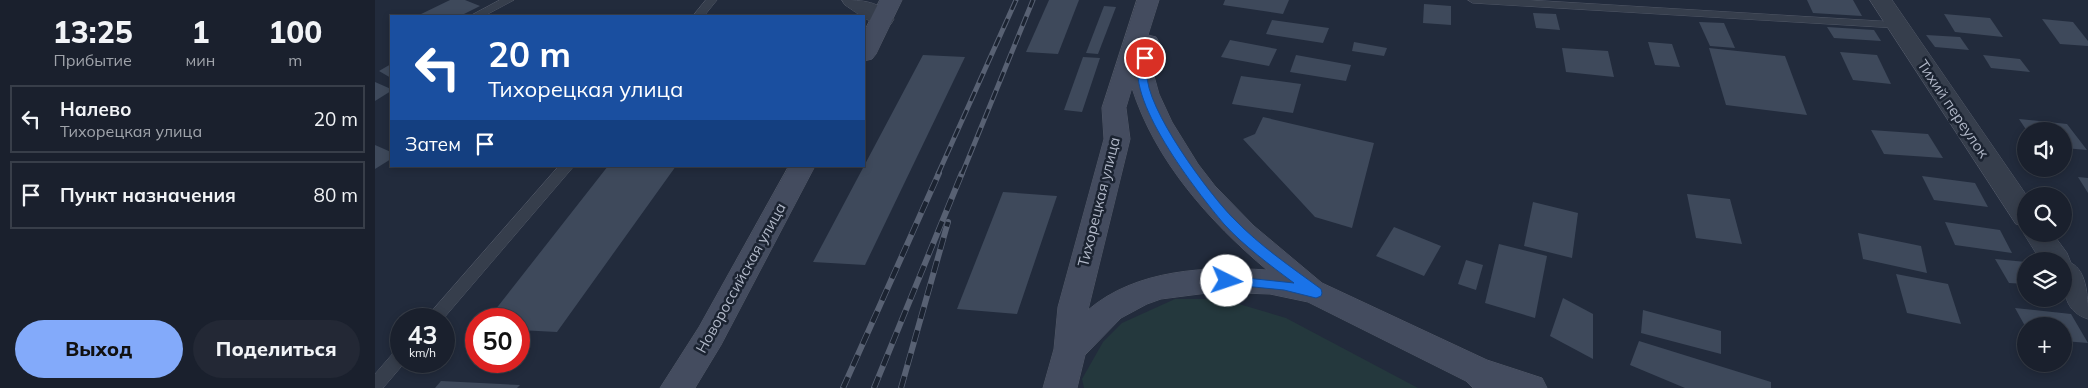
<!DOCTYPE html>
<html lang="ru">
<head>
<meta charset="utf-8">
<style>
  :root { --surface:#1a202d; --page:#232835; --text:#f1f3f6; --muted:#9fa3aa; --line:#383e49; --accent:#83aafa }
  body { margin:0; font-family:Mulish,sans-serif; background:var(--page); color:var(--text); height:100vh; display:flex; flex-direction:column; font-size:19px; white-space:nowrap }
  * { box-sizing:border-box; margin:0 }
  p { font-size:16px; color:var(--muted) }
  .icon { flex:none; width:28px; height:28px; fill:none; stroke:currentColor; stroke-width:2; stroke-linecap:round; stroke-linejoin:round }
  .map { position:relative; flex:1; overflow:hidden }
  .drawer { display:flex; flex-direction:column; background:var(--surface); width:375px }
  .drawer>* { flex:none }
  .guide { position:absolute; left:15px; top:15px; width:475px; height:152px; border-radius:0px; box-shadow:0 2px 8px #0003,0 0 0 1px var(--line); background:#1a4fa0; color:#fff; overflow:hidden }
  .fabs { position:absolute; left:1642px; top:122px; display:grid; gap:10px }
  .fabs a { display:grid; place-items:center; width:55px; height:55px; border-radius:50%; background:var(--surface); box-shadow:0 2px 8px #0003,0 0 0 1px var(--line); font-size:25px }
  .speed { position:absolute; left:15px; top:308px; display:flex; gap:10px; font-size:25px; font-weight:700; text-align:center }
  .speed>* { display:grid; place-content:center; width:65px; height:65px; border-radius:50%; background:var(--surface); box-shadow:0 2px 8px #0003,0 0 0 1px var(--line); line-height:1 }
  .speed small { font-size:12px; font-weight:400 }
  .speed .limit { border:8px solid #d22; background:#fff; color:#111 }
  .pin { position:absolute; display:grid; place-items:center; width:42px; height:42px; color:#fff; margin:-21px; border:2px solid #fff; border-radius:50%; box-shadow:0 1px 5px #0007 }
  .me { position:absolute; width:55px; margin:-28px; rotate:94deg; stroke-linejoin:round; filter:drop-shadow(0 0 4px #0008) }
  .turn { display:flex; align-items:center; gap:18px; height:105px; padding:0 15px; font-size:22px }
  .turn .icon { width:65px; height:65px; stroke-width:2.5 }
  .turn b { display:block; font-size:35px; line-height:42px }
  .then { display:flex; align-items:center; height:48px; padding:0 15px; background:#0003; gap:10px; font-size:19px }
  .eta { display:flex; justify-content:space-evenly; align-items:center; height:85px; text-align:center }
  .eta b { font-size:30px; font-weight:800; line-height:35px }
  .button { display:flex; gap:10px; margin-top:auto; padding:10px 15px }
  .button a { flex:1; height:58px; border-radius:30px; background:var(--accent); color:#111; font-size:20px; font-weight:800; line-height:58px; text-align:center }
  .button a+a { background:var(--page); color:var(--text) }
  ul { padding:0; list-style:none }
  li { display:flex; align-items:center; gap:15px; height:68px; margin:0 10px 8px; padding:0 5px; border:2px solid var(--line); border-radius:0px }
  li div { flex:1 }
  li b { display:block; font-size:19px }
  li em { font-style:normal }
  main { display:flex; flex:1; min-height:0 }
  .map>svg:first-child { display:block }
  .green { fill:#24383d }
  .building { fill:#3e495b }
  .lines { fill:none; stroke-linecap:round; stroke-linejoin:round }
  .lane-casing { stroke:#515867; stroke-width:1 }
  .street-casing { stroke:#515867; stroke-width:1 }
  .secondary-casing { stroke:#515867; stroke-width:1 }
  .lane { fill:#363e4c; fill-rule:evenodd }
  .street { fill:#363e4c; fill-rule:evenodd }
  .secondary { fill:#444c5f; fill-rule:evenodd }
  .rail-far1-casing { stroke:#586173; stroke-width:5 }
  .rail-casing { stroke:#586173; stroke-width:6 }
  .rail-far1 { stroke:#1b2331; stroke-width:3; stroke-dasharray:10; stroke-linecap:butt }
  .rail { stroke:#1b2331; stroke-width:4.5; stroke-dasharray:12; stroke-linecap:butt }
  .route { fill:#1a73e8; stroke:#114b97 }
  .labels { text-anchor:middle; stroke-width:5; stroke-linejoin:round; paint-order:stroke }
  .street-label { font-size:15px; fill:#b1b8c8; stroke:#1b2331 }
</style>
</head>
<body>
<main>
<section class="drawer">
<div class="eta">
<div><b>13:25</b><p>Прибытие</p></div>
<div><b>1</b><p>мин</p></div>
<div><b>100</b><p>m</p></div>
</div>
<ul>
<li><svg class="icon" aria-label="left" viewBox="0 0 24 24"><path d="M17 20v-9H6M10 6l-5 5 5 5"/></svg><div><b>Налево</b><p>Тихорецкая улица</p></div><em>20 m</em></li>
<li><svg class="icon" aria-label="arrive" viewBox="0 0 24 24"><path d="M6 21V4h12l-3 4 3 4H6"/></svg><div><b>Пункт назначения</b></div><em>80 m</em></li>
</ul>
<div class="button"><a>Выход</a><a>Поделиться</a></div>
</section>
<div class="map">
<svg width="1713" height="388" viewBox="0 0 1713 388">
  <rect width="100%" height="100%" fill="#222b3c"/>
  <path class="green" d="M800,299H847L911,318L1043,388H709L707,379L728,342L747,323Z"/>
  <g class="building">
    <path d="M75,0H90L105,6L85,16H42Z"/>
    <path d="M674,0H704L683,54L651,52Z"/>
    <path d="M850,0H914L908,14L848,5Z"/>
    <path d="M1432,0H1478L1487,16L1438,13Z"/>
    <path d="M1049,4L1076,6V25L1048,23Z"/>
    <path d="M729,6L741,7L723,54L711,53Z"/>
    <path d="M1158,13L1181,14L1185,30L1161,28Z"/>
    <path d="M1569,14L1615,18L1628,37L1580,32Z"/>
    <path d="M1667,19L1698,22L1713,41V46L1685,44Z"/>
    <path d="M897,20L954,28L948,43L891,34Z"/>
    <path d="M1324,22L1349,23L1360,48L1335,46Z"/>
    <path d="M1452,27L1499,30L1506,41L1459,38Z"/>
    <path d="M1551,35L1585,37L1594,50L1560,47Z"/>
    <path d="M855,40L902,49L894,66L846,57Z"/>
    <path d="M979,42L1012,48L1009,56L977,51Z"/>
    <path d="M1273,42L1297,44L1305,67L1280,65Z"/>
    <path d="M1187,48L1233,51L1239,77L1191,72Z"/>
    <path d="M1334,48L1410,56L1432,115L1351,105Z"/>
    <path d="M1465,52L1502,55L1516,84L1478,80Z"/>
    <path d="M548,55L590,57L490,265L438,262Z"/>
    <path d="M921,55L976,65L971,81L915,72Z"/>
    <path d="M1608,55L1645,59L1655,72L1616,68Z"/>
    <path d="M708,57L725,58L707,112L689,110Z"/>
    <path d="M16,64V78L4,71Z"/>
    <path d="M866,76L926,84L918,113L857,104Z"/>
    <path d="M0,82L16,89V91L0,101Z"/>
    <path d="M888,117L999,143L977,228L940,217L868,139L880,134Z"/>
    <path d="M1644,119L1692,124L1712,150L1689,148V131H1652Z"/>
    <path d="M1496,130L1553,134L1568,158L1509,154Z"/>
    <path d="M0,145L16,152V159L0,169Z"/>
    <path d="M233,166H301L182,332L144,330V319H113Z"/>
    <path d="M1547,176L1600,183L1613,207L1559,200Z"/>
    <path d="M1703,177L1713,178V193Z"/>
    <path d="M628,192L682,196L642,314L582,309Z"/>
    <path d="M1312,194L1355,199L1367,244L1321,238Z"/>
    <path d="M1158,202L1203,213L1197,258L1149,246Z"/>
    <path d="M1570,222L1625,230L1637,253L1580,245Z"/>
    <path d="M1019,227L1066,246L1049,276L1001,256Z"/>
    <path d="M1483,233L1546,246L1552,273L1488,259Z"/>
    <path d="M1124,244L1172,256L1160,318L1110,303Z"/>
    <path d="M1620,259L1651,262V284L1634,283Z"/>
    <path d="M1091,260L1108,265L1101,290L1083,284Z"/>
    <path d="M1521,274L1573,284L1586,324L1532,313Z"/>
    <path d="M1188,298L1218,314V359L1175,336Z"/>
    <path d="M1640,308L1696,314L1713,343L1689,341V326H1650Z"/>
    <path d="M1268,310L1346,331V354L1266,333Z"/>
    <path d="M1264,341L1396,382V388H1310L1255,365Z"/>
    <path d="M66,381L145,385L142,388H60Z"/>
  </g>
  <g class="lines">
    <g class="lane-casing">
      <g id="lane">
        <path d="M125,0H139L109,16H95Z"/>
        <path d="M331,0H342L329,16H318Z"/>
        <path d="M1093,0H1153L1521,22L1527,25L1521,28L1098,3Z"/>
        <path d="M184,166H199L68,319H50Z"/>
        <path d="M26,349V361H31L8,388H0V374L20,351Z"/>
      </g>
    </g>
    <g class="street-casing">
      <g id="street">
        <path d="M467,0C487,0 506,1 519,19L516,24C499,28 484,14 470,5Z"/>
        <path d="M1495,0H1517L1652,196L1651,227L1641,224Z"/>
        <path d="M1651,229V234H1678L1692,253L1696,263C1713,271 1713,301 1713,319C1685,310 1689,285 1689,261H1666L1649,234Z"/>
      </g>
    </g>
    <g class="secondary-casing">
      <g id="secondary">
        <path d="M505,0H527L501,54L497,59L489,61V32Z"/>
        <path d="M762,0H784L773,35L781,37L784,42L779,76L784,94L797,122L823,164L840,186L879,226L947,283L1112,360L1167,378L1172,388H1098L1091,381L933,302L895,294L840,292L786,299L772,304L746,318L710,355L702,388H668L679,349L683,307L729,139L727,108ZM757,88C780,161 835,222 892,270C832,266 761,269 713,310L755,139L751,108Z"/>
        <path d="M414,166H440L346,345L320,388H285L324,327Z"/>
      </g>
    </g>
    <use href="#lane" class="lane"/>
    <use href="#street" class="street"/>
    <use href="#secondary" class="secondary"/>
    <g class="rail-far1-casing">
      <g id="rail-far1">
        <path d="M563,174L641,0"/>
        <path d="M587,174L658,0"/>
      </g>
    </g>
    <g class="rail-casing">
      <g id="rail">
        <path d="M468,388L564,173"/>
        <path d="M499,388L587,173"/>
        <path d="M526,388L573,222"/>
      </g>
    </g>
    <use href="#rail-far1" class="rail-far1"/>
    <use href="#rail" class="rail"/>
  </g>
  <path class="route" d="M766,56L775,58C774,63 772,68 772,73C770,108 834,194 859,219C885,246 916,267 946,289L947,293L946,296L941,298L909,290L848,284L846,281L852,276L919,283C895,265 869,246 849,224C823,193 746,96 766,56Z"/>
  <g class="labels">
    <g class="street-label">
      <text transform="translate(1578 109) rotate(56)" y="5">Тихий переулок</text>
      <text transform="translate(724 202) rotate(-76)" y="5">Тихорецкая улица</text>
      <text transform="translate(366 278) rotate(-61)" y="5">Новороссийская улица</text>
    </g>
  </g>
</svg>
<div class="fabs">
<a><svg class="icon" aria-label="sound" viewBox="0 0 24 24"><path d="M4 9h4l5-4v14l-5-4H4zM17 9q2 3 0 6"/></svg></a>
<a><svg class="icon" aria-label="search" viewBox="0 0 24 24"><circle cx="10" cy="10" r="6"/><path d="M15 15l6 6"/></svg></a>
<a><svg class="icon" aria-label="layers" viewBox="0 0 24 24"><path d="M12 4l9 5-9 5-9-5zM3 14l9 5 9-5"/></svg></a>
<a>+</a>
</div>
<div class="speed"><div>43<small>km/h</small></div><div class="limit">50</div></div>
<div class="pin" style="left:770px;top:58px;background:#d93025"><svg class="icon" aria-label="arrive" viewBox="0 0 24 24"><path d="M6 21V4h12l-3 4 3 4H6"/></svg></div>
<svg class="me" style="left:852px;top:281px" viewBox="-20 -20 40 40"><circle r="19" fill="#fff"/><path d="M0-13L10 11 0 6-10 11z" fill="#1a73e8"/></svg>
<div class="guide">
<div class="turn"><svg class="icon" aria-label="left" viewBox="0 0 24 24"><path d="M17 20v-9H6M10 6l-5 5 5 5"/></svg><div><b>20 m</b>Тихорецкая улица</div></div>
<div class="then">Затем<svg class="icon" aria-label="arrive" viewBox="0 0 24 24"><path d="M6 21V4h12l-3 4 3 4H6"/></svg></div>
</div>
</div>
</main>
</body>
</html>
